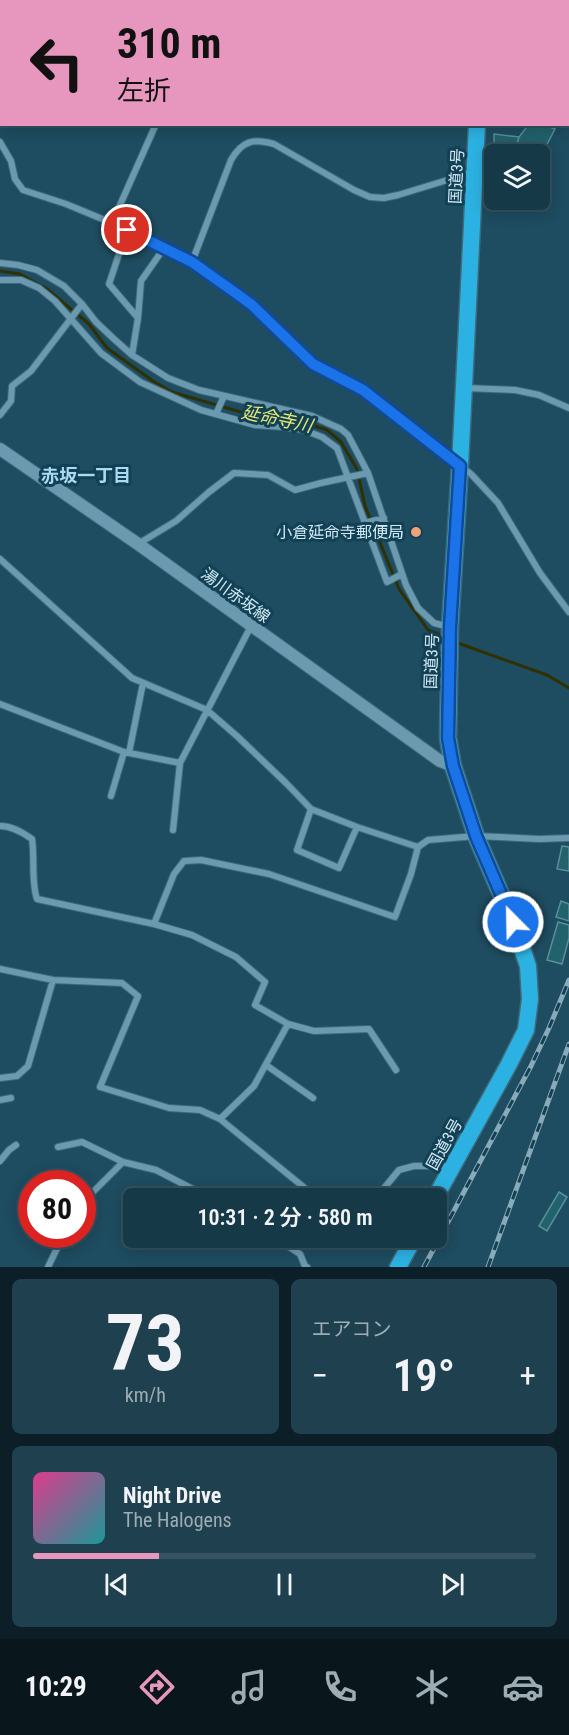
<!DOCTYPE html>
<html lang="ja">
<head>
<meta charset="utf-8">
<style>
  :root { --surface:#163948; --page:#1f404f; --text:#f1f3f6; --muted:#9eacb4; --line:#355360; --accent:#e797bd }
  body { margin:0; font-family:"Roboto Condensed","Noto Sans JP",sans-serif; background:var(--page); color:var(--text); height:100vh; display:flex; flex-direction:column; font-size:22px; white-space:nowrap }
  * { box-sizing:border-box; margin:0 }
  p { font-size:20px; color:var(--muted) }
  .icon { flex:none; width:33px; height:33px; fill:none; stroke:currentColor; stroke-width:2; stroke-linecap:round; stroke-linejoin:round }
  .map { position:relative; height:1267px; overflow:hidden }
  .details { display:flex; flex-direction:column; gap:12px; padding:12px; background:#0c1f28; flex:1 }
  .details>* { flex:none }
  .top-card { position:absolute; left:0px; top:0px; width:570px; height:126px; box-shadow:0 3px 15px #0003,0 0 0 2px var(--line); background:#e797bd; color:#111; overflow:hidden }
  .fabs { position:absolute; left:484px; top:144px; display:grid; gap:12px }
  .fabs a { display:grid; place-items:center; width:66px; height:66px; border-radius:9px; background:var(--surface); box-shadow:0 3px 15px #0003,0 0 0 2px var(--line); font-size:30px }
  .speed { position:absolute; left:18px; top:1170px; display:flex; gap:12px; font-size:30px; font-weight:700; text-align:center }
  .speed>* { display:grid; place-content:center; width:78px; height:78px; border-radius:50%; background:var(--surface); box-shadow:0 3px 15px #0003,0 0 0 2px var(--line); line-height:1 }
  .speed .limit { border:9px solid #d22; background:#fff; color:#111 }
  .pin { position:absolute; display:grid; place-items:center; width:51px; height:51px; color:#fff; margin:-26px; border:3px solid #fff; border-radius:50%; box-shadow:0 2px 6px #0007 }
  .me { position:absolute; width:66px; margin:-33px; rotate:337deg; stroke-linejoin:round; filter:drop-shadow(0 0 4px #0008) }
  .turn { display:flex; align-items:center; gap:21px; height:126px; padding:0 18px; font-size:27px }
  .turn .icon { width:78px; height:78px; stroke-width:2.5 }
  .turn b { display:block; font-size:42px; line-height:51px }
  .big { font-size:45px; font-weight:600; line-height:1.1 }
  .details .widget { flex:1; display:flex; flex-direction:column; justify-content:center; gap:9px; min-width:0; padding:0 21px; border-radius:9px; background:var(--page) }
  .details .dial { align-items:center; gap:0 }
  .dial b { font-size:78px; line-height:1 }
  .song { display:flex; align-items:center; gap:18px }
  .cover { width:72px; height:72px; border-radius:9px; background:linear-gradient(135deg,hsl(330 70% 55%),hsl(180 70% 35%)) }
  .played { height:6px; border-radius:3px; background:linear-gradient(90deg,var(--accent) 25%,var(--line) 25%) }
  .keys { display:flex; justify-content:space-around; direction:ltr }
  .heat { display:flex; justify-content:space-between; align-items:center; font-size:33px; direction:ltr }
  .details .tiles { flex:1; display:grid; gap:12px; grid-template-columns:1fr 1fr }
  .widget:last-child { grid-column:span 2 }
  .trip { position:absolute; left:123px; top:1188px; width:324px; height:60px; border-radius:9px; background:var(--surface); box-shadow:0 3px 15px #0003,0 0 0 2px var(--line); font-weight:600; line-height:60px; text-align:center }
  .menu { display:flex; height:96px; justify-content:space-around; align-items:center; background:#09171d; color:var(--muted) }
  .menu .icon { width:42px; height:42px }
  .menu .active { color:var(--accent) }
  .menu b { font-size:27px; color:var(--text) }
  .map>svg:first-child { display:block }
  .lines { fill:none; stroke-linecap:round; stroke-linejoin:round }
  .stream { stroke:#303000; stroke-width:3 }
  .building { fill:#22626c; stroke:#588f98; stroke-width:1.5 }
  .minor-casing { stroke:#3f6979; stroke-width:8 }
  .secondary-casing { stroke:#3f6979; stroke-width:14 }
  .trunk-casing { stroke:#3f6979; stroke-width:19 }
  .minor { stroke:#6b99af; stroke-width:6 }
  .secondary { stroke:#6b99af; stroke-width:12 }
  .trunk { stroke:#2cb2e2; stroke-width:16 }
  .rail-casing { stroke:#89aab9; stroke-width:5 }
  .rail { stroke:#124155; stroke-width:3; stroke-dasharray:9; stroke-linecap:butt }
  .route-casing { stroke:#114b97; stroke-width:15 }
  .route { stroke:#1a73e8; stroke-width:10 }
  .poi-dot { fill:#f0a278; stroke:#124155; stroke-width:2 }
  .labels { text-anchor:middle; stroke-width:6; stroke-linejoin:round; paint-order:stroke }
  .street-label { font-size:16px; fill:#d2eaf6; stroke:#124155 }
  .poi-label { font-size:16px; fill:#d2eaf6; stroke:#124155; text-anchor:end }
  .water-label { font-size:18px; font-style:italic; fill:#e9ea76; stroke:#124155 }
  .neighbourhood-label { font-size:18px; font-weight:bold; fill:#aadaf2; stroke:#124155 }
</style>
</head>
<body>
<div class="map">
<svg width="569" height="1267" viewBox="0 0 569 1267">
  <rect width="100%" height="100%" fill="#1e4c60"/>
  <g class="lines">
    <!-- stream -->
    <path class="stream" d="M0,271l20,3 27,15 42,35 18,24 46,33 19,11 96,28h28l31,10 14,12 16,27 8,37 34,83 29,41 15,6
      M455,642l92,33 22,13"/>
  </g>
  <!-- building -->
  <path class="building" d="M529,124h13l13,5 -15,29v-4h-27l6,-17z
    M494,134l25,3 -4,17h-20l-1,6z
    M475,162h20v33l-10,1 -12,-3z
    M562,846l7,1v24l-12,-2z
    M561,901l8,3v17l-13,-4z
    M558,922l11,3v13l-7,26 -15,-4z
    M559,1192l8,5 -20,34 -8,-5z"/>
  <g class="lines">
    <defs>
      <path id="minor" d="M106,2l1,-2
        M0,70l2,1
        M0,142l11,19 4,18 8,11 43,14 46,19 80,39 61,43 60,59 50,26 108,84 27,29 42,70 29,39
        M112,223l44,-99
        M127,230l-18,54 29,34 -6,37
        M192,262l39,-102c11,-19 22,-22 43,-16l80,46 16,7 14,1 14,-3 76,-23
        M0,263l18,2 19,5 27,16 18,18 14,18 18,17 18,16 36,23 31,12 113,26 29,13 7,6 20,38 38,112 12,23 16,15 15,4
        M0,280h21l18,8 16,13 46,52 39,29 61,28 54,15 28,2 21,3 18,7 15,11 50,134 15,-8
        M138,318l3,-37 23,-33
        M465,388l50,2 24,5 30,13
        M216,414l8,-18
        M0,415l11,-14 1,-15 19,-15 51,-67
        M365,523l19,-5
        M138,544l38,-23 33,-29 25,-19 34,2 27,15 26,-7 47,-10
        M0,559l132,119 75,32 31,27 48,46 25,26 46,18 61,20
        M0,704l124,48 56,11
        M129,753l14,-70
        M111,796l13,-44
        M311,809l-14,41 42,18 18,-41
        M0,826c12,0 22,6 32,13 3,19 -1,43 5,60l117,25 38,11 44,22 29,25 -10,23 33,19 -34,62 -34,33
        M173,830l7,-67 71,-137
        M154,924l20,-50 10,-13 17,-1 68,14 126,43 16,-43 7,-27 10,-7 48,-4 63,3 30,-1
        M0,969l53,11 69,3 16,13 -38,91 69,21 31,2 20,9 97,79
        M288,1024l26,7 55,-2 27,41
        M266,1065l47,33
        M0,1078l17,-2 11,-10 25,-86
        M0,1100l11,-2
        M58,1147l24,-5 41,20 33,8 54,28
        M0,1161l9,-11 7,-5
        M376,1198l23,-28 15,-4h37
        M82,1206l9,-12 32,-32
        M275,1238l25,16 5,12 2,1
        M48,1267l16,-33"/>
      <path id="secondary" d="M0,449l138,95 302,217 13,5"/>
      <path id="trunk" d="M483,2v-2
        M435,1198l74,-134 17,-34 4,-31 -2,-33 -15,-44 -37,-86 -23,-70 -5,-28 2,-111 10,-161 17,-342
        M398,1267l16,-29"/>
    </defs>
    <!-- minor casing -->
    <use href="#minor" class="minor-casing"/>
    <!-- secondary casing -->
    <use href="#secondary" class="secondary-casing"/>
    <!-- trunk casing -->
    <use href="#trunk" class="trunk-casing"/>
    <!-- minor -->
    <use href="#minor" class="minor"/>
    <!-- secondary -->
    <use href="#secondary" class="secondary"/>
    <!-- trunk -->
    <use href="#trunk" class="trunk"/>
    <defs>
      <path id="rail" d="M568,3l1,2
        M568,25l1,1
        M424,1267l107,-201 18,-38 20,-48
        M488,1267l81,-223"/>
    </defs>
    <!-- rail casing -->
    <use href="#rail" class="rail-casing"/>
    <!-- rail -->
    <use href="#rail" class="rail"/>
  </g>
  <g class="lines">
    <defs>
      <path id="route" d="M127,230l65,32 45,32 15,11 61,59 50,26 97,76 -10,161 -2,111 5,28 23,70 37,86"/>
    </defs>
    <!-- route casing -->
    <use href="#route" class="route-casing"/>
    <!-- route -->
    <use href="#route" class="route"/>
  </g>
  <!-- markers -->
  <circle class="poi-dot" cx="416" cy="532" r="6"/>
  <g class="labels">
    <!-- street labels -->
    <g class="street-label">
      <text transform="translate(456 176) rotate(-87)" y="6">国道3号</text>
      <text transform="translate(236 595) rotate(36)" y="6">湯川赤坂線</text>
      <text transform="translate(431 661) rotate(-88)" y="6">国道3号</text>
      <text transform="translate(444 1144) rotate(-61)" y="6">国道3号</text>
    </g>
    <!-- poi labels -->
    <g class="poi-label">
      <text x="404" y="538">小倉延命寺郵便局</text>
    </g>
    <!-- water labels -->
    <g class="water-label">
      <text transform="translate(277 419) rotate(12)" y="6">延命寺川</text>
    </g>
    <!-- neighbourhood labels -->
    <g class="neighbourhood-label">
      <text x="86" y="482">赤坂一丁目</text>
    </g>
  </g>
</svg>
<div class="fabs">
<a><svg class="icon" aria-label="layers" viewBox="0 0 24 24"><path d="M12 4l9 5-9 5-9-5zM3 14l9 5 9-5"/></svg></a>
</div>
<div class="speed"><div class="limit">80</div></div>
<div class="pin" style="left:127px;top:230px;background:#d93025"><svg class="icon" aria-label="arrive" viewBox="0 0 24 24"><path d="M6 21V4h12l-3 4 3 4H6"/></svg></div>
<svg class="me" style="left:513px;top:922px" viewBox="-20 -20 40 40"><circle r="17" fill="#1a73e8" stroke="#fff" stroke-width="3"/><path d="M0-11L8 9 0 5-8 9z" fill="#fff"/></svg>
<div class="trip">10:31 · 2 分 · 580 m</div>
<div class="top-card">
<div class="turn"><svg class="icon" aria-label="left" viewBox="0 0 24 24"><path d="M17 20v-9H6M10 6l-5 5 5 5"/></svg><div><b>310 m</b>左折</div></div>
</div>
</div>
<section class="details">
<div class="tiles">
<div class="widget dial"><b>73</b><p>km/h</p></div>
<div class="widget"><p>エアコン</p>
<div class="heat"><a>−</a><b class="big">19°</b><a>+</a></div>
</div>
<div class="widget">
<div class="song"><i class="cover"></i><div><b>Night Drive</b><p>The Halogens</p></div></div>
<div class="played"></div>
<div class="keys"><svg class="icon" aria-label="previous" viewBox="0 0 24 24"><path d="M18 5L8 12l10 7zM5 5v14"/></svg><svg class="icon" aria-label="pause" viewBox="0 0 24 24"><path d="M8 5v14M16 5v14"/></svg><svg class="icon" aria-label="next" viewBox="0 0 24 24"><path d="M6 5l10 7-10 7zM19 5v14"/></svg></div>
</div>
</div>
</section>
<nav class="menu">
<b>10:29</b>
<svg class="icon active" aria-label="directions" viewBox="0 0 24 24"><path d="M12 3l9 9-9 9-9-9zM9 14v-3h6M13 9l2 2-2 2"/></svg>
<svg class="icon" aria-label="music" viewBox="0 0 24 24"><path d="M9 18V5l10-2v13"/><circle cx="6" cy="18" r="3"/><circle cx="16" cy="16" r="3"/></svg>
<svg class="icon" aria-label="phone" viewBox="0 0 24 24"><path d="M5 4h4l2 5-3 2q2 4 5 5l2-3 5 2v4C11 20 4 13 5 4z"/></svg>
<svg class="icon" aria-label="climate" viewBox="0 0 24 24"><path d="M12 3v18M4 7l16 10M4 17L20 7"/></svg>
<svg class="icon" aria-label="car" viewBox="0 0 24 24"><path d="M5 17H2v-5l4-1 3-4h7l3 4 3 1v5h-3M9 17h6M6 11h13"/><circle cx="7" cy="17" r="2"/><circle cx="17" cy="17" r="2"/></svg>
</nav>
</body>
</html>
